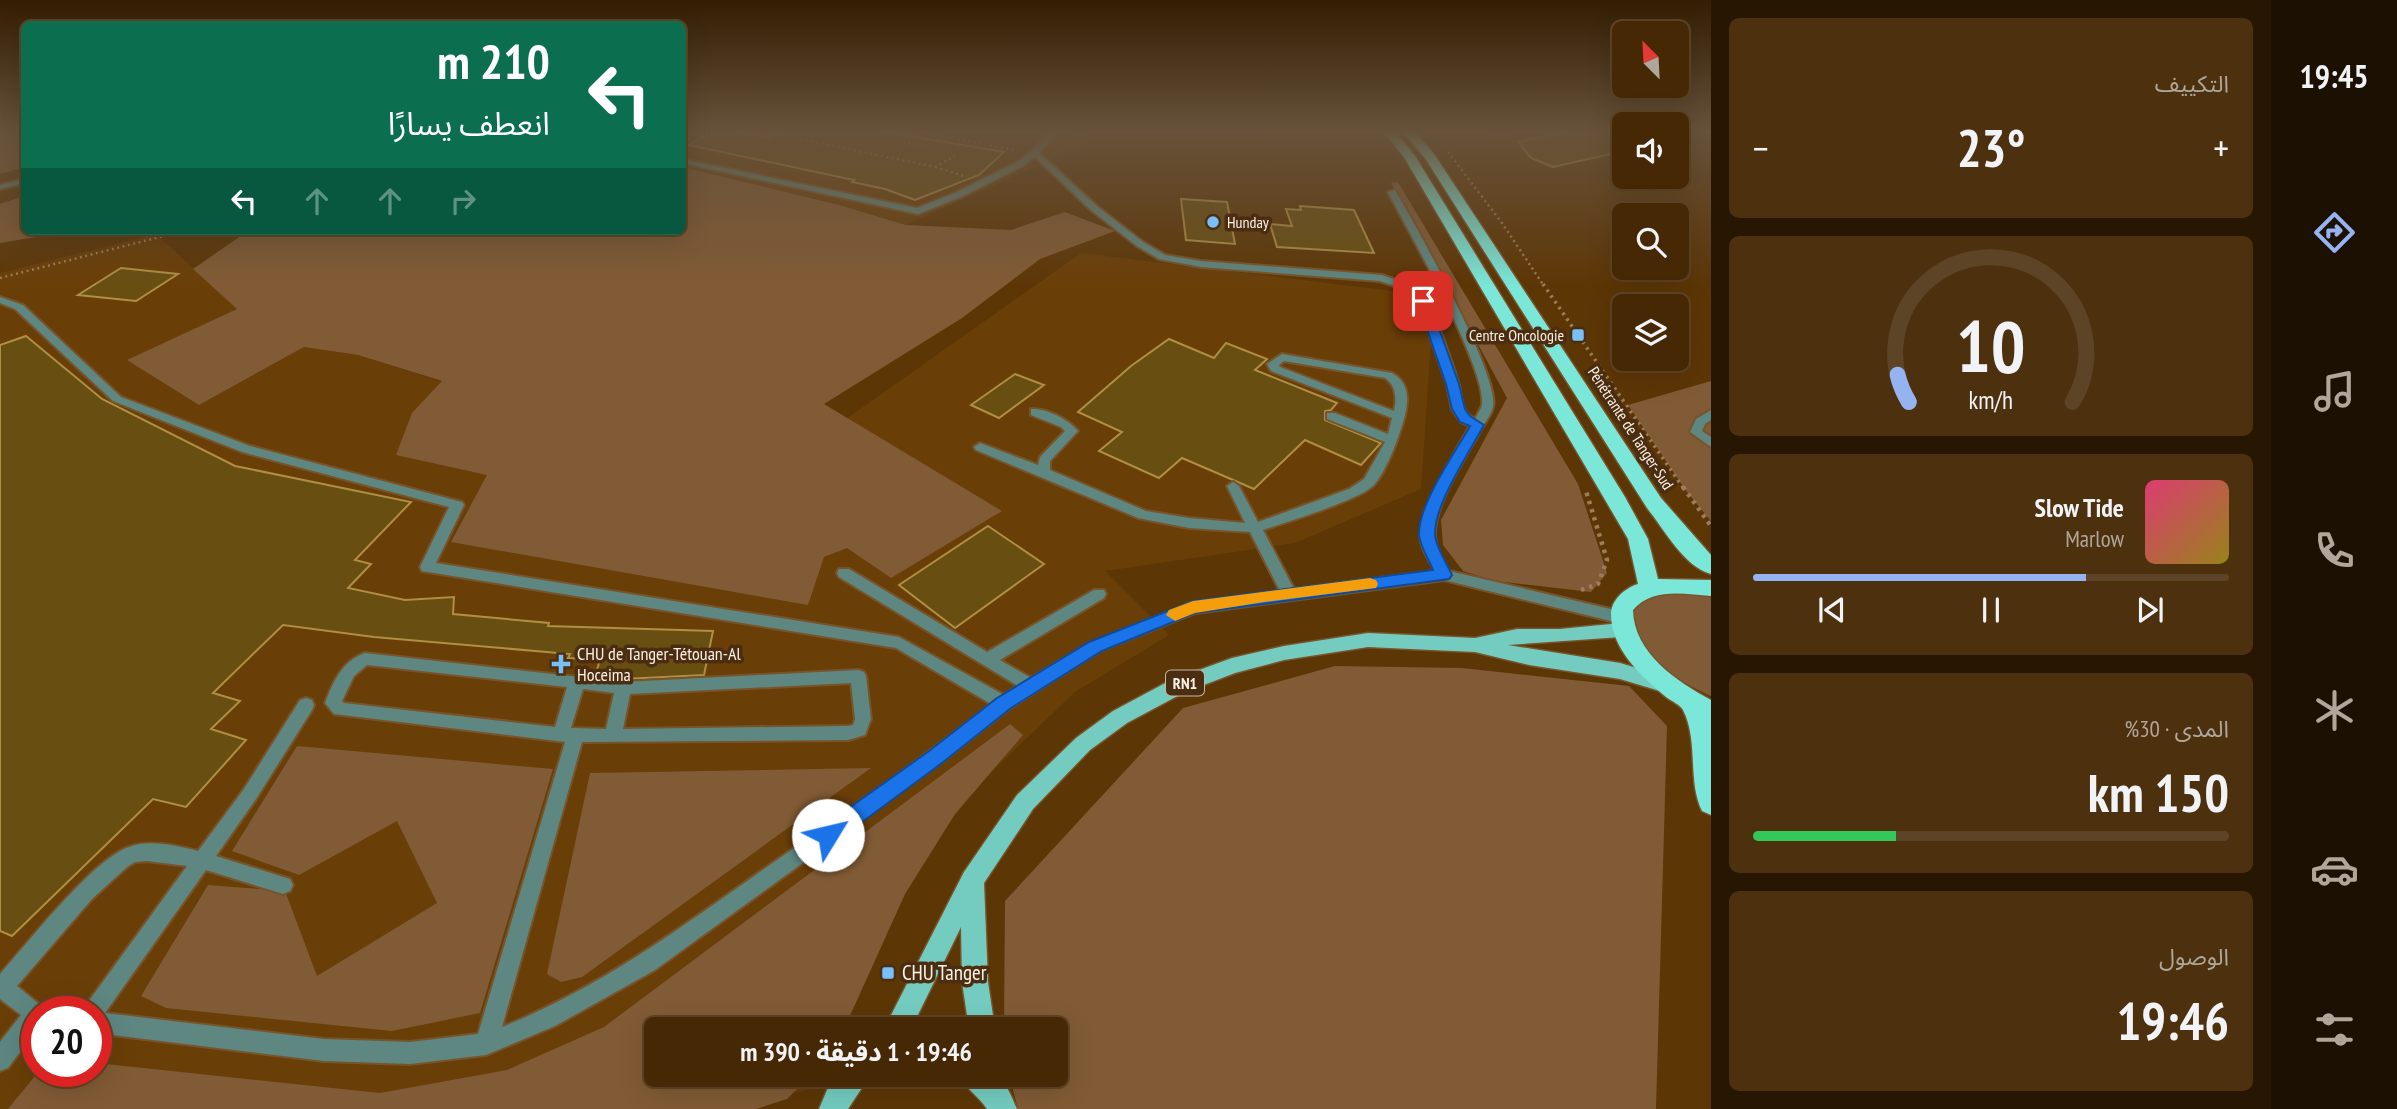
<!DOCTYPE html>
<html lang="ar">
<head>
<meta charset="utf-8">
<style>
  :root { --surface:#462804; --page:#4d300e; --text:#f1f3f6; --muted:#b0a69a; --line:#5e4426; --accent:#95b2f1 }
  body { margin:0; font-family:"PT Sans Narrow","Noto Sans Arabic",sans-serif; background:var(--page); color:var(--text); direction:rtl; height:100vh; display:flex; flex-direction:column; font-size:26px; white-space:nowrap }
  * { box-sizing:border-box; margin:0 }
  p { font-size:23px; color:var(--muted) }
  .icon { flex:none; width:38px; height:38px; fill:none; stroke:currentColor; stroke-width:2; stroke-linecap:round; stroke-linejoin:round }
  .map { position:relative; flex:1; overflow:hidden; direction:ltr }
  .drawer { display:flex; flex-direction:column; gap:18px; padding:18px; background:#261602; width:560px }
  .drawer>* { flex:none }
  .banner { position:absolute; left:21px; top:21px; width:665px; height:214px; border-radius:10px; box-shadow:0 7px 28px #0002,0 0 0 2px var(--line); direction:rtl; background:#0b6e4f; color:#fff; overflow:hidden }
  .needle { width:46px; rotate:336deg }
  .tools { position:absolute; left:1612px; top:21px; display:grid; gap:14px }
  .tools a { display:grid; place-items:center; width:77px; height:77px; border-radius:10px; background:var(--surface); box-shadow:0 7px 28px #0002,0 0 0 2px var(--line); font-size:35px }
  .speed { position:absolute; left:21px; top:996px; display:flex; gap:14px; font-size:35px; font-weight:700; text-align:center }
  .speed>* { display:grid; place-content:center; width:91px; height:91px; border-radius:50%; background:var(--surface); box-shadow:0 7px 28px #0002,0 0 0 2px var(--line); line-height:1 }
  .speed .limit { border:10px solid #d22; background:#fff; color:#111 }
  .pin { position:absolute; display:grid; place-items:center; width:60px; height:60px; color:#fff; margin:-30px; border-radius:14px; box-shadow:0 4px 10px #0006 }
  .me { position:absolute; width:77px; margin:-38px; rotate:54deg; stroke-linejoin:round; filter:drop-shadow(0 0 5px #0008) }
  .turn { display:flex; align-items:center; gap:24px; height:147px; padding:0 21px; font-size:32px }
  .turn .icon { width:91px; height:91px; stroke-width:2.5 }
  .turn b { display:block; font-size:49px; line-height:60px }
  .lanes { display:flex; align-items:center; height:66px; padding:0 21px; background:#0003; justify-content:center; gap:35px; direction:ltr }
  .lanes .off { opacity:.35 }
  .big { font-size:52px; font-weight:700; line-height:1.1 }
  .drawer .widget { flex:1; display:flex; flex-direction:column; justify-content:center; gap:10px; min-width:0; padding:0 24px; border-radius:10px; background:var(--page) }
  .drawer .dial { align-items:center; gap:0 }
  .dial svg { height:182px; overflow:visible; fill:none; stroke:var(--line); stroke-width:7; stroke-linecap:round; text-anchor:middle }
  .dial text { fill:var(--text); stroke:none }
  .song { display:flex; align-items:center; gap:21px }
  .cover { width:84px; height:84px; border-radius:10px; background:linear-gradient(135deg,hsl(340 70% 55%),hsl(50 70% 35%)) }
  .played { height:7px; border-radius:4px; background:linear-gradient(90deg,var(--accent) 70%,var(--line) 70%) }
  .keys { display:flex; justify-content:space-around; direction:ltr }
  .heat { display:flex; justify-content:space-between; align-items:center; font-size:38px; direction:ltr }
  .charge { height:10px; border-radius:5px; background:linear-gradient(90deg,#34c759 30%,var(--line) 0) }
  .trip { position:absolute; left:644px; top:1017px; width:424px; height:70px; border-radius:10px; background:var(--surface); box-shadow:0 7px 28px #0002,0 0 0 2px var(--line); font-weight:700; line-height:70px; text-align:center; direction:rtl }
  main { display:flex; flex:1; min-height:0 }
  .tabs { display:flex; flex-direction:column; width:126px; justify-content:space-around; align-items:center; background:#1c1002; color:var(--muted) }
  .tabs .icon { width:49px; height:49px }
  .tabs .on { color:var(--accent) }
  .tabs b { font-size:32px; color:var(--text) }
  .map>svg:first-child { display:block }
  .built { fill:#6a3e07; fill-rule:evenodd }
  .green { fill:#815b35 }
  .building { fill:#684e11; stroke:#af8e45; stroke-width:2 }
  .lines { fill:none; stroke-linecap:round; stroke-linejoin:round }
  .lane-casing { stroke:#77542a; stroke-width:4 }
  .street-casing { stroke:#77542a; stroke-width:4 }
  .primary-casing { stroke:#77542a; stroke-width:3 }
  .highway-casing { stroke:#77542a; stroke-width:3 }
  .path-far2 { stroke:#9a7d5a; stroke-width:2.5; stroke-dasharray:2 3.5; stroke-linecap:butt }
  .path-far1 { stroke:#9a7d5a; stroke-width:3.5; stroke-dasharray:2.5 4.5; stroke-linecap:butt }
  .path { stroke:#9a7d5a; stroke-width:4.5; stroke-dasharray:3.5 5; stroke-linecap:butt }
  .lane { fill:#5e8781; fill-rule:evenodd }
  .street { fill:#5e8781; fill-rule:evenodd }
  .primary { fill:#74ccc0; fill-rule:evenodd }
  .highway { fill:#7ae7d9; fill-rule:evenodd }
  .route { fill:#1a73e8; stroke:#114b97; stroke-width:2 }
  .slow { fill:#f59e0b }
  .poi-dot { fill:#79bff8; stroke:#4b2e11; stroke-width:2.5 }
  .labels { text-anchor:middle; stroke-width:7; stroke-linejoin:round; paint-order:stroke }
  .far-poi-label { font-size:16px; fill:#fdf1e5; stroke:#4b2e11; text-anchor:start }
  .far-street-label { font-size:16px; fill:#fdf1e5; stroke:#4b2e11 }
  .shield { fill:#4b2e11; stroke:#c8b6a5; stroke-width:2 }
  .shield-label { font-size:16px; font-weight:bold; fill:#fdf1e5 }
  .poi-label { font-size:18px; fill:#fdf1e5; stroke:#4b2e11; text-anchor:start }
  .near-poi-label { font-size:21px; fill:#fdf1e5; stroke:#4b2e11; text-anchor:start }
</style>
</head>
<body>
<main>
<nav class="tabs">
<b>19:45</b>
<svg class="icon on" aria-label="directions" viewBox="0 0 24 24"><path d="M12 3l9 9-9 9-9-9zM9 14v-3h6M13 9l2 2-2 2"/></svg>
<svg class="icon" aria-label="music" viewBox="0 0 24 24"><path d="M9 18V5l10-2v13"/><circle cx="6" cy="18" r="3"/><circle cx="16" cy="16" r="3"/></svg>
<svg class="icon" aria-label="phone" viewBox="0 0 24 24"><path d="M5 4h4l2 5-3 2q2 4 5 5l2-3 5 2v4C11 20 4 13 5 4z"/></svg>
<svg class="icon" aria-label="climate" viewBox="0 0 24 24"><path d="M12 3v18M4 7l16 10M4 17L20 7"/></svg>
<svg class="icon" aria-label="car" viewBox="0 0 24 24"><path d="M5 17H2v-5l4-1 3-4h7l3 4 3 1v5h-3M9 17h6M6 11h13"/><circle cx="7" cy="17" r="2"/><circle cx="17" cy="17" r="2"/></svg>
<svg class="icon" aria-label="filters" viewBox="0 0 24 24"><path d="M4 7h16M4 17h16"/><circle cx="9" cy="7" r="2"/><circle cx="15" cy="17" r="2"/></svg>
</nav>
<section class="drawer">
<div class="widget"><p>التكييف</p>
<div class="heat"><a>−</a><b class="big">23°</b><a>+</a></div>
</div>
<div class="widget dial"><svg viewBox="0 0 100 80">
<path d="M14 69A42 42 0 1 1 86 69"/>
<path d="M14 69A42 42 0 0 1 9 57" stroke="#95b2f1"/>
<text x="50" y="56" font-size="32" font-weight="700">10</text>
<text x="50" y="72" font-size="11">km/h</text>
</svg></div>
<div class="widget">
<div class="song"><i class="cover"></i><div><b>Slow Tide</b><p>Marlow</p></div></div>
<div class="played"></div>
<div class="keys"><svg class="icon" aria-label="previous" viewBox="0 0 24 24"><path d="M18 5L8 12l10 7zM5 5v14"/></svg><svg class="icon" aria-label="pause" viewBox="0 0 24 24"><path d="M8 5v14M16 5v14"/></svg><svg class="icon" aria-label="next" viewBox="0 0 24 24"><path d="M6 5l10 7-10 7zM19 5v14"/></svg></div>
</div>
<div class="widget"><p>المدى · 30%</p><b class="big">150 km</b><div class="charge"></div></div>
<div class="widget"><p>الوصول</p><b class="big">19:46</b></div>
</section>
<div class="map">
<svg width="1711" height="1109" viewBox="0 0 1711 1109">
  <rect width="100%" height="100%" fill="#5d3606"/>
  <!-- built -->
  <path class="built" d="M682,131h356l55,10 -187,84 -67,-20 -156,-38z
    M156,234l82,75 -39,96 105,-58 54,8 125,40 363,24 235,-166 353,43 -13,193 -126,54 -190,28 64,64 -94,57 -93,89 -88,112 -238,136v45l162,1 -6,14 -94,20h-718v-836zM37,1012h59v59h-59z"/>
  <!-- green -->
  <path class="green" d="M0,131h24v36l-24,7z
    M683,167l156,38 67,20 105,5 54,-18 50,19 -75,28 -78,59 -138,86 178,107 -111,67 -44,-30 -23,9 -16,48 -357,-63 36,-67 -91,-20 16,-42 30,-32 -84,-26 -54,-8 -105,58 -72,-45 110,-51 -44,-40 55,-38h434z
    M1398,182l180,302 29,89 -16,19 -96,-11 -32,-10 -20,-26 -2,-25 66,-122 -116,-215z
    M24,196v35h48l-72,12v-39z
    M1711,381v140l-24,-29 -59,-87z
    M1645,590l66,3v103c-23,-10 -71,-36 -79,-61 -3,-10 -1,-24 -2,-35z
    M1335,666l127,2 167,18 38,40 -11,383h-638l-9,-34 46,-1v-45h-51l1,-128 178,-193z
    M1010,724l13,11 -68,79 -50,80 -61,135h-188v45l155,1 -24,24 -31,10h-748l31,-38h57v-8l284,30 127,-23 97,-43z
    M297,746l256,23 -73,244 -88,18 -226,-23 -25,-12 67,-111 77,6 32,85 120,-73 -40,-82 -98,54 -67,-24z
    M871,768l-289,209 -21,5 -14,-8 43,-201z"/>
  <!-- building -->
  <path class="building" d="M712,131h22l36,7 11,-7h99l124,21 -25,23 -64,25 -30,-11 -33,-7 2,-2 -165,-35z
    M1571,131h53v20l-71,16 -22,-9 -13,-16z
    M1181,199l46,3 8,42 -49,-4z
    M1300,206l54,4 20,43 -97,-6 -7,-23 22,2 -6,-17 15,1z
    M121,268l57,6 -42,27 -58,-6z
    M26,336l76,63 133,67 176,36 -56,58 16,4 -23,24 57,12 49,-3 -1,17 96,9 -1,3 165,5 -9,44 -81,4 -28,-3 5,-16 -32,-2 2,-4 -196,-17 -91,-12 -70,68 27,8 -29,28 35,11 -60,67 -33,-8 -141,137 -12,-5v-586z
    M1169,339l45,19 12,-15 41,16 -12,11 82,33 -6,7 -6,1v9l56,23 -20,22 -56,-25 -51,49 -72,-31 -23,20 -60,-27 23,-19 -44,-20 53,-46z
    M1015,374l29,11 -45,33 -28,-13z
    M988,526l56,38 -89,64 -56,-43z"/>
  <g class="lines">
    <defs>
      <path id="lane" d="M1051,131h8l-20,22 59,54 45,35 22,13 36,6 181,14c15,5 32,11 44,23 6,7 30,76 33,88 3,13 2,27 16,33 2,-4 6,-10 7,-14 5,-36 -74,-175 -94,-213l7,-2c19,32 106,188 98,217 -2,9 -11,19 -15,28 -15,26 -45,72 -43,102 1,12 8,24 14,34l170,40 5,2 2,4 -2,4 -5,2 -175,-43 -249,33 -95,38 -90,57 -68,54 -287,208 -100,56 -69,29 -76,9 -86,-3 -228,-28v-21h-13l3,-7 101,-139 -40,-5 -12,1 -8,5 -35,32 -75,87 27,22 2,4h-9v17l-29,39 -8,3v-29l21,-27 -21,-16v-25c28,-31 93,-115 129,-127 21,-8 48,-1 69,4l46,-62 56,-89 6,-2 6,2 2,5 -2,5 -56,89 -40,57 74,23 3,6 -3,6 -7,3 -77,-24 -101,143 219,26 86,3 68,-8 87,-292 -231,-28 -9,-11c8,-21 17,-42 40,-50l258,29 235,-12 6,2 2,4 5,43 -6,16 -17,5 -266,2 -80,285c97,-39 177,-98 262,-158 77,-54 154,-107 227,-165l-95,-56 -474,-77 -2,-4 29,-60 -207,-55 -129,-51 -98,-92 -15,-6v-6l23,8 98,92 129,49 212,56 2,3 -28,58 463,74 105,58 14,-9 -179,-109 -2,-4 2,-4h10l138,83 107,-62h10l2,4 -2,4 -104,62 31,18 59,-35 98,-39 92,-13 -30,-59 -61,-4 -51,-10 -162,-68 -2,-3 6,-4 58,22 2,-8 25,-26 -4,-4 -30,-12v-6c15,-1 37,10 47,22l-28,30v9l96,41 43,7 56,5 -18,-37 6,-4 6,4 19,36 91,-33 15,-10 21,-37 -58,-23v-6h8l53,21 4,-16 -121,-47 -4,-7 15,-10 110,19c17,9 17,26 13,42 -5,20 -18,55 -31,70 -14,15 -88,37 -111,45l31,59 141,-18c-5,-9 -12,-20 -14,-30 -4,-27 35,-90 49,-115l-9,-4 -9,-13 -5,-25 -29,-82 -18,-14 -20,-7 -179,-14 -42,-8 -22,-13 -45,-35 -57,-54 -12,9 -62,31 -43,17 -236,-51v-4l235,49 38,-15 62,-31 15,-11zM1284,361l101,17c11,7 12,21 9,33l-114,-44 -1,-2zM367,665l200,22 -12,40 -211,-24 -2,-2 12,-25zM851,683l4,36 -2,6 -5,1 -225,3 7,-35zM583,689l31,4 -8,36 -35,-1z
        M1480,131h44l-25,6z
        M1711,410v10l-6,4 -3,7 9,6v10l-21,-15 6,-13z"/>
      <path id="street" d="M1065,131h17l4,2 -4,2z
        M24,179v4l-24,6v-4z"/>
      <path id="primary" d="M1621,623l7,2 2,5 -2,5 -7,2 -113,8 112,18 50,15 3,6 -3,6 -7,2 -43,-13 -91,-14 -54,-13 -107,-5 -84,13 -49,13 -52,20 -56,30 -37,27 -57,59 -49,74 4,99 7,47h-26l-7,-47 -1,-55 -50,102h-27l80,-157 53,-77 59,-57 37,-27 56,-30 63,-23 52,-12 84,-13 107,5 42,-9h43z
        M839,1074h32l-23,35h-29l8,-19z
        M959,1074c39,0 42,-4 58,35h-30c-8,-13 -22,-20 -28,-35z"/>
      <path id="highway" d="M1383,131h12l20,25 210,341 23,42 10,40 53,1v16c-27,-2 -58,-9 -78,14 1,43 43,71 78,90v115l-9,-4c-15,-30 -3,-70 -19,-101 -2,-5 -12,-9 -17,-13 -25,-21 -55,-48 -55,-83 0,-14 14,-26 27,-30l-10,-45 -224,-382z
        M1402,131h12l20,23 227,344 50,57v19c-27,-7 -47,-45 -64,-66l-222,-350z"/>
    </defs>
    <!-- lane casing -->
    <use href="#lane" class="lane-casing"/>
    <!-- street casing -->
    <use href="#street" class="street-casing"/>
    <!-- primary casing -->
    <use href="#primary" class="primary-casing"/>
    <!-- highway casing -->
    <use href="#highway" class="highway-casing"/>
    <!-- path-far2 -->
    <path class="path-far2" d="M758,131l18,3
      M682,132l9,2
      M936,135l78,15
      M800,139l135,28 20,-11
      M903,143l18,1 15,-9 -23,-4
      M1448,152l54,71 42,63
      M935,167l32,10
      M0,278l183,-47"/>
    <!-- path-far1 -->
    <path class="path-far1" d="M1543,284l141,205"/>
    <!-- path -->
    <path class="path" d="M1683,487l28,39
      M1581,590l17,-6 9,-24 -21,-69"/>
    <!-- lane -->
    <use href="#lane" class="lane"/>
    <!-- street -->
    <use href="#street" class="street"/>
    <!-- primary -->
    <use href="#primary" class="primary"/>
    <!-- highway -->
    <use href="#highway" class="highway"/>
  </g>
  <!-- sky -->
  <linearGradient id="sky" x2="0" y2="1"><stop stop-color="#331e03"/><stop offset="0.46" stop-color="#67523b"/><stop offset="1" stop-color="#67523b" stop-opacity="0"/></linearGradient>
  <rect width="1711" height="286" fill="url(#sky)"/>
  <!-- route -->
  <path class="route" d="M1423,298l6,3 30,83 6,25 5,7 14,9c-13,25 -56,88 -48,115 3,12 11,24 16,35l-3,4 -254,34 -93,38 -91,57 -69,55 -107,79 -7,3 -7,-3 -3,-7 3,-7 108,-77 68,-53 92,-56 104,-41 240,-31c-4,-10 -13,-24 -14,-35 -1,-31 36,-82 51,-109l-10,-4 -8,-13 -6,-25 -29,-83z"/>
  <!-- slow -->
  <path class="slow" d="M1370,578l6,2 2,4 -2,4 -112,14 -69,11 -20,8 -9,-6 3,-5 24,-9z"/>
  <!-- markers -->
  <g class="poi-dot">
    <circle cx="1213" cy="222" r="7"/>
    <rect x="1571" y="328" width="14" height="14" rx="3.5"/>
    <path d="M557.5 653.5h7v7h7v7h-7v7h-7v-7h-7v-7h7z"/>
    <rect x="881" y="966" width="14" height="14" rx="3.5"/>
  </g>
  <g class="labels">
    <!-- far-poi labels -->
    <g class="far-poi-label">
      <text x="1227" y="228">Hunday</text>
      <text x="1564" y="341" text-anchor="end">Centre Oncologie</text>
    </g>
    <!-- far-street labels -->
    <g class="far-street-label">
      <text transform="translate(1631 428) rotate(57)" y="6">Pénétrante de Tanger-Sud</text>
    </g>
    <!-- shield labels -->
    <rect class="shield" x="1166" y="670.5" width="38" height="25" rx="5"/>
    <g class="shield-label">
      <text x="1185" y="689">RN1</text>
    </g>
    <!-- poi labels -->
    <g class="poi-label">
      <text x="577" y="660">CHU de Tanger-Tétouan-Al<tspan x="577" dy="21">Hoceima</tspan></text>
    </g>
    <!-- near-poi labels -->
    <g class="near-poi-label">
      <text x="902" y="980">CHU Tanger</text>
    </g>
  </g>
</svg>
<div class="tools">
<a><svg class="needle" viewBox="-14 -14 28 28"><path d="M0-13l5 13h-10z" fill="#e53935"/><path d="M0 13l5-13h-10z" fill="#b0a69a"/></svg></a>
<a><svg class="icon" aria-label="sound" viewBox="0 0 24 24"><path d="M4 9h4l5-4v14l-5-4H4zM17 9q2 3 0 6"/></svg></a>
<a><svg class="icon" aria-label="search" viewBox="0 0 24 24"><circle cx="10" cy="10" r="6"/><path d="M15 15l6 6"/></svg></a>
<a><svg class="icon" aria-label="layers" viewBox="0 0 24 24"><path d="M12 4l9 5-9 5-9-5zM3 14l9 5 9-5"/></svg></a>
</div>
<div class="speed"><div class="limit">20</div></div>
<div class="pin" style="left:1423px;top:301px;background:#d93025"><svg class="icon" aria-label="arrive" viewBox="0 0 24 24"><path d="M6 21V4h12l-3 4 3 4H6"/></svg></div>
<svg class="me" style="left:828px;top:835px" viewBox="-20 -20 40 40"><circle r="19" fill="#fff"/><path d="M0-13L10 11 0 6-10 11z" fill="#1a73e8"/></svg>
<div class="trip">19:46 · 1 دقيقة · 390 m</div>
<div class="banner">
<div class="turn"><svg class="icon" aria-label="left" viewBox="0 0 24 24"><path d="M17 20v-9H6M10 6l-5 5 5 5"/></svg><div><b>210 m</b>انعطف يسارًا</div></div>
<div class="lanes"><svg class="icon" aria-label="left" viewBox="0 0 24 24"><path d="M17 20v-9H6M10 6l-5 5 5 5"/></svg><svg class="icon off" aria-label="ahead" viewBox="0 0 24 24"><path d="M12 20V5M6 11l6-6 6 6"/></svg><svg class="icon off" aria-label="ahead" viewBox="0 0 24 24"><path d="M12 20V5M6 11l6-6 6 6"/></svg><svg class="icon off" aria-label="right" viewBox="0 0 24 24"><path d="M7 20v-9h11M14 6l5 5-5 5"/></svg></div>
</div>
</div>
</main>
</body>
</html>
